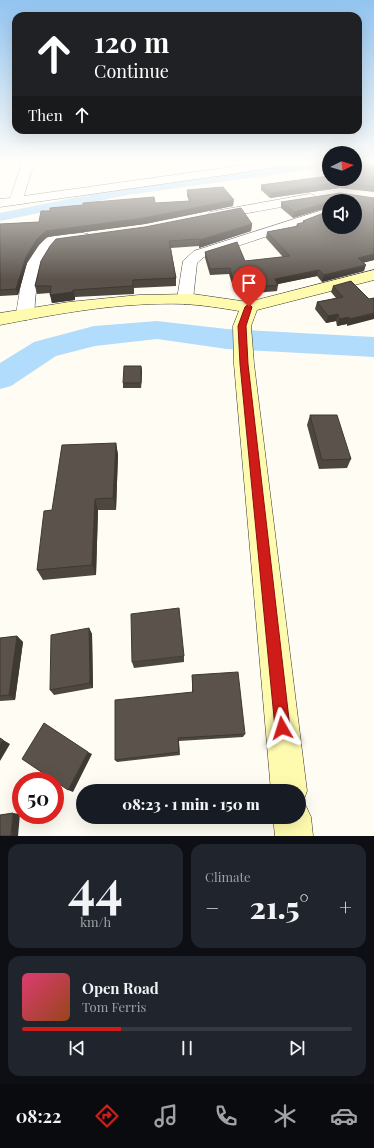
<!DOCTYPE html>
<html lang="en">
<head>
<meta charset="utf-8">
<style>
  :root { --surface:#171b24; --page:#20242c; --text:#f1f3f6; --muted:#9ea1a6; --line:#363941; --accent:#cf1c19 }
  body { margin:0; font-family:"Playfair Display",serif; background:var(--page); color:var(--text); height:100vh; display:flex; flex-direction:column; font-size:15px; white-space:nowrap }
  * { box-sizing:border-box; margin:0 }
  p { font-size:13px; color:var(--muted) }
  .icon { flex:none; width:22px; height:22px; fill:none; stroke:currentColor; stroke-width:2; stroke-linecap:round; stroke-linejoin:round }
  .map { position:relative; height:836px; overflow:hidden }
  .sheet { display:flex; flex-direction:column; gap:8px; padding:8px; background:#0d0f14; flex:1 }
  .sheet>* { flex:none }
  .guide { position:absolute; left:12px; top:12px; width:350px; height:122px; border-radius:12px; box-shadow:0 4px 16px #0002; background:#202124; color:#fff; overflow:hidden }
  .needle { width:26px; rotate:85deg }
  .controls { position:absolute; left:322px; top:146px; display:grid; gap:8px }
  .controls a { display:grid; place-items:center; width:40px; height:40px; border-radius:50%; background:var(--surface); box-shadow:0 4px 16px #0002; font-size:20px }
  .speed { position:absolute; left:12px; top:772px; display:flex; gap:8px; font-size:20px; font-weight:700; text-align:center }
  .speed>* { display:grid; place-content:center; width:52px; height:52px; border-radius:50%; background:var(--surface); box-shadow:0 4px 16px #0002; line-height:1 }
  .speed .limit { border:6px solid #d22; background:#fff; color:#111 }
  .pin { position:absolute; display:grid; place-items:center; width:34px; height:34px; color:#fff; margin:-41px -17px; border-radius:50% 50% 50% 0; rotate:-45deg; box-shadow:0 0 4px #0007 }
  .pin .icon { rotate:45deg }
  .me { position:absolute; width:44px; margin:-22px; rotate:354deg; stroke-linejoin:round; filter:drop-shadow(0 0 3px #0008) }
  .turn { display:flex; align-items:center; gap:14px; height:84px; padding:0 16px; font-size:18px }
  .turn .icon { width:52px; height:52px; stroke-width:2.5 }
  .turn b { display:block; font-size:28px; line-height:34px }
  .then { display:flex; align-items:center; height:38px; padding:0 16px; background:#0003; gap:8px; font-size:15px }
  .big { font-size:30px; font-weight:800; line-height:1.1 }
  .sheet .widget { flex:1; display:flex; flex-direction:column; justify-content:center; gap:6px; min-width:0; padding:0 14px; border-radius:12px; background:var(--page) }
  .sheet .dial { align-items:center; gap:0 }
  .dial b { font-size:52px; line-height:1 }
  .song { display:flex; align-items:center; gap:12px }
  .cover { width:48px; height:48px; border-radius:6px; background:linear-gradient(135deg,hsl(340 70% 55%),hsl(20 70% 35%)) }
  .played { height:4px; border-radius:2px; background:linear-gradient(90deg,var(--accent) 30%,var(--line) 30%) }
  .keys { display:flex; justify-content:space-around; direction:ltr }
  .heat { display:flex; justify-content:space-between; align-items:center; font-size:22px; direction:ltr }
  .sheet .tiles { flex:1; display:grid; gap:8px; grid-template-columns:1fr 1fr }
  .widget:last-child { grid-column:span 2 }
  .trip { position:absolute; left:76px; top:784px; width:230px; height:40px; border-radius:20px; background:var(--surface); box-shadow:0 4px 16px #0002; font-weight:800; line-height:40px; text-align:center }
  .tabs { display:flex; height:64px; justify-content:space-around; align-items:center; background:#090b0e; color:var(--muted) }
  .tabs .icon { width:28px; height:28px }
  .tabs .selected { color:var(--accent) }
  .tabs b { font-size:18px; color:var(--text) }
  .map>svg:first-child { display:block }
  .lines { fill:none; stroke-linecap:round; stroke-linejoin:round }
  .canal { fill:#b2dcfc; fill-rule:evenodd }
  .river { fill:#b2dcfc; fill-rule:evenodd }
  .street-casing { stroke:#434343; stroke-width:1 }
  .secondary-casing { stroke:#323232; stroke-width:1 }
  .street { fill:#fff; fill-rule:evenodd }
  .secondary { fill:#fffbae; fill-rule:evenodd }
  .wall { fill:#4d4740 }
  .shaded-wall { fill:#3f3934 }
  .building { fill:#5a524b; stroke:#3f3934 }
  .route { fill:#cf1c19; stroke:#871210 }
</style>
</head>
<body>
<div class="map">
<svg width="374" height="836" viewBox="0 0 374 836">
  <rect width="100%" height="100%" fill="#fffdf3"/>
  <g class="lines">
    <!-- canal -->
    <path class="canal" d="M310,163l19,1 -1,1 -21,5 -180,25 -127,26v-8l127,-26z"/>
    <!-- river -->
    <path class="river" d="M157,321l70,8 147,8v20l-147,-8 -70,-10 -62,7 -39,10 -45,30 -11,3v-26l34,-21 11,-3 49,-13z"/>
    <defs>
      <path id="street" d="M22,163h12l-10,33 235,-33h26l-6,3 -40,7 -239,34v-8l10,-1z
        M310,194l4,1 2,3 -2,3 -99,18 -5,-1 -2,-3 2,-3 5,-1z
        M329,208v8l-125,41 -7,6 -4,36 -2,3 -6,2 -6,-2 -2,-3 6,-38 11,-10z
        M83,233l5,1 2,3 -2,3c-10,2 -22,0 -31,4 -21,10 -21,51 -23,71l-3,4 -6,1 -6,-1 -3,-4c4,-23 7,-68 33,-78 11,-4 23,-3 34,-4z"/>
      <path id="secondary" d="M374,270v10l-117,30 -6,16 3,38 53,427 -4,11 2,2 6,13 2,19h-38l-2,-19h26v-26h-28l-37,-427 -1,-38 6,-15c-18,-3 -36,-6 -55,-7 -62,-2 -123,9 -184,21v-12l69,-11 70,-7 54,-1 55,8z"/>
    </defs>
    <!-- street casing -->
    <use href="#street" class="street-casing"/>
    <!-- secondary casing -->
    <use href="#secondary" class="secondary-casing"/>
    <!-- street -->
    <use href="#street" class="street"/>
    <!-- secondary -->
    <use href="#secondary" class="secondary"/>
  </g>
  <!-- wall -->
  <path class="wall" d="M374,163v29l-35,-4 -69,10 -9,-8v-5l66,-8 1,-5h1v7z
    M187,190l46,16 -88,18 -98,13 -8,8 -12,18 -9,32 -18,1v-72l39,-2 116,-19 34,-2 -2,-5z
    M374,198v62l-11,3 1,8 -42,11 -5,-6 -40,8 1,1 -1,6 -21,2 -3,-7 -20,1 -4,-13 -19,1 -5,-17v-6l40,9 38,-4 -17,-19 1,-6 29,-6 1,-2 6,-1v-2l52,-20h-26v6l-36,11 -12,-10v-6z
    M252,224l-1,7 -52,17v-2l-28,2 5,30v8l-42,2v6l-59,3v3l-23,3 -2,-10 -13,1 -2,-8 6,-25z
    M333,286l36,13 -22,27v-2l-10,2 -1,-5 -10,2 -11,-14 2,-7 19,-4 -5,-6z
    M141,366l1,5 -1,17h-18v-5z
    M310,415l41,44 -4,9 -28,1 -12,-44z
    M116,443l2,12 -2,55h-18l-2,65 -53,5 -6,-10 15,-60z
    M89,628l3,6 1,54 -39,7 -4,-5z
    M17,636l6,6 -8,58 -15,1v-63z
    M184,656v6l-50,6 -2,-6z
    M192,675l53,59 -2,3 -64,4 1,14 -63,7 -2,-2 77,-68z"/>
  <!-- shaded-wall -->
  <path class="shaded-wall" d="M341,182l-2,6 -69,10 1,-5z
    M234,200l-1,6 -88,18 -98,13 -8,8 -12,18 -9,32 -2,-6 10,-32 11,-18 9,-8z
    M329,202v5l-36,11 1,-6z
    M252,224l-1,7 -52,17 1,-8z
    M374,254v6l-18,4 2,-6z
    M366,265l-2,6 -42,11 2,-7z
    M319,270l-2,6 -43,9 1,-6z
    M73,290l2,7v3l-23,3 -2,-8z
    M374,313v6l-27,7 2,-7z
    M338,314l-2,7 -10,2 2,-7z
    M349,317l-2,7 -10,2 2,-7z
    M141,366l1,5 -1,17z
    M116,443l2,12 -2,55 -3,-12z
    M95,499l3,11 -2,65 -4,-10z
    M89,628l3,6 1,54 -3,-5z
    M17,636l6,6 -8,58 -6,-5z
    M0,738l10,6 -10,17z
    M88,752l4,2 -19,38 -5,-2z
    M13,813l7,1 -2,22h-7z"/>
  <!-- building -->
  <path class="building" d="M366,163h8v24l-33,-5 -70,11 -10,-8 68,-9v3h26v-15z
    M223,187l11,13 -90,18 -98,13 -9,8 -11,18 -10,32 -16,1v-66l39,-2 2,-11h9v-3l33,-3v-2l71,-6 1,6 36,-2 -4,-11z
    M340,193l34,5v56l-16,4 8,7 -42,10 -5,-5 -44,9 3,6 -21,2 -3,-7 -21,1 -3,-13 -20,1 -5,-17 32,-10 8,19 45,-5 -23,-24 32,-6 -2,-2 8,-2 -2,-1 26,-10v16h26v-26h-26v1l-35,10 -13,-10z
    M241,208l11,16 -52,16 -1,-1 -30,2 7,37 -43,2v6l-60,4v2l-23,3 1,-9h-16l6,-25 9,-15 6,-7 89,-12z
    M351,281l18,18 5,-1v15l-25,6v-2l-10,2 -1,-5 -10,2 -11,-14 26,-5 -10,-11z
    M124,366h17v17h-18z
    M310,415h27l14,44 -29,1z
    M116,443l-3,55 -18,1 -3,66 -55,5 7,-59 8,-1 10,-65z
    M179,608l5,48 -52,6 -1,-48z
    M89,628l1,55 -40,7 1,-55z
    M17,636l-8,59 -9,1v-58z
    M238,672l7,62 -67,4 1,14 -64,8v-60l78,-8 -1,-17z
    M44,723l44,29 -20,38 -46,-31z
    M0,738l3,2 -3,6z
    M13,813l-2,23h-11v-21z"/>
  <!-- sky -->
  <linearGradient id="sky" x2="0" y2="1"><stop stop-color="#92c4f0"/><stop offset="0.58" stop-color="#fffefa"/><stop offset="1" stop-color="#fffefa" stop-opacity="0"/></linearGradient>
  <rect width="374" height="280" fill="url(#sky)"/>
  <!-- route -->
  <path class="route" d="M249,304l3,3 -6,19 2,38 42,364 -3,5 -5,2 -5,-2 -2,-5 -35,-364 -2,-38 7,-19z"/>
</svg>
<div class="controls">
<a><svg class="needle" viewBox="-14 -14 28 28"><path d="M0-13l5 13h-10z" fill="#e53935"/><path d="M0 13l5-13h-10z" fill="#9ea1a6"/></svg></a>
<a><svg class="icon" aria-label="sound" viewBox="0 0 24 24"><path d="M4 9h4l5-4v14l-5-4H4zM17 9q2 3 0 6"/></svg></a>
</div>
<div class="speed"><div class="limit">50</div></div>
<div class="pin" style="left:249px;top:307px;background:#d93025"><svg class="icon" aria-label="arrive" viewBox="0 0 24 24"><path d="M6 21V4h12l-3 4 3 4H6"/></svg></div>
<svg class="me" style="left:282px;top:728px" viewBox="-20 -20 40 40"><path d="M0-17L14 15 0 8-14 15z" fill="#cf1c19" stroke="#fff" stroke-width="4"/></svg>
<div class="trip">08:23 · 1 min · 150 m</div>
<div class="guide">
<div class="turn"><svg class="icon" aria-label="ahead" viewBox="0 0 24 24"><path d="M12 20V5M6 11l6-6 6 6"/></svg><div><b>120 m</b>Continue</div></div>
<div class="then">Then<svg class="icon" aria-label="ahead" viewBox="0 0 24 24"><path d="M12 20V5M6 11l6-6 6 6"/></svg></div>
</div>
</div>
<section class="sheet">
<div class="tiles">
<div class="widget dial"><b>44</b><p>km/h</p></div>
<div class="widget"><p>Climate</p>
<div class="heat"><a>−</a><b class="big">21.5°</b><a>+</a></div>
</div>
<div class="widget">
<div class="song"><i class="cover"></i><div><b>Open Road</b><p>Tom Ferris</p></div></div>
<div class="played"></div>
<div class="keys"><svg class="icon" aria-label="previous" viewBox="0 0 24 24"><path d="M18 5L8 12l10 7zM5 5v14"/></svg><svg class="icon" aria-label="pause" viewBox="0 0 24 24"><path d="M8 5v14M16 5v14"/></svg><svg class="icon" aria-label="next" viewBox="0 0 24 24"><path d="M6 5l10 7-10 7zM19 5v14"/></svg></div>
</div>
</div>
</section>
<nav class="tabs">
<b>08:22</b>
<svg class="icon selected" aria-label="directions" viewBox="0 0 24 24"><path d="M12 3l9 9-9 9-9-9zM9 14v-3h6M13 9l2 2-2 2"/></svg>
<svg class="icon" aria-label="music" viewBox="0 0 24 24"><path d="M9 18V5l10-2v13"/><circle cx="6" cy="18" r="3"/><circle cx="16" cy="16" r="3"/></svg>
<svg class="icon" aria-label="phone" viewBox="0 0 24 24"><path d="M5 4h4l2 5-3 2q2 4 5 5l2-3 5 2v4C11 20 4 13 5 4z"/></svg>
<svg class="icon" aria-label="climate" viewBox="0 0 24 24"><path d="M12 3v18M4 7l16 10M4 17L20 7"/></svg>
<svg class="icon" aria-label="car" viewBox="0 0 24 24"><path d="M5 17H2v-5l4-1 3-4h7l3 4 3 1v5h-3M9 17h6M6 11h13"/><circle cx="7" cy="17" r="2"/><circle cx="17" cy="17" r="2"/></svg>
</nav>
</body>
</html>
